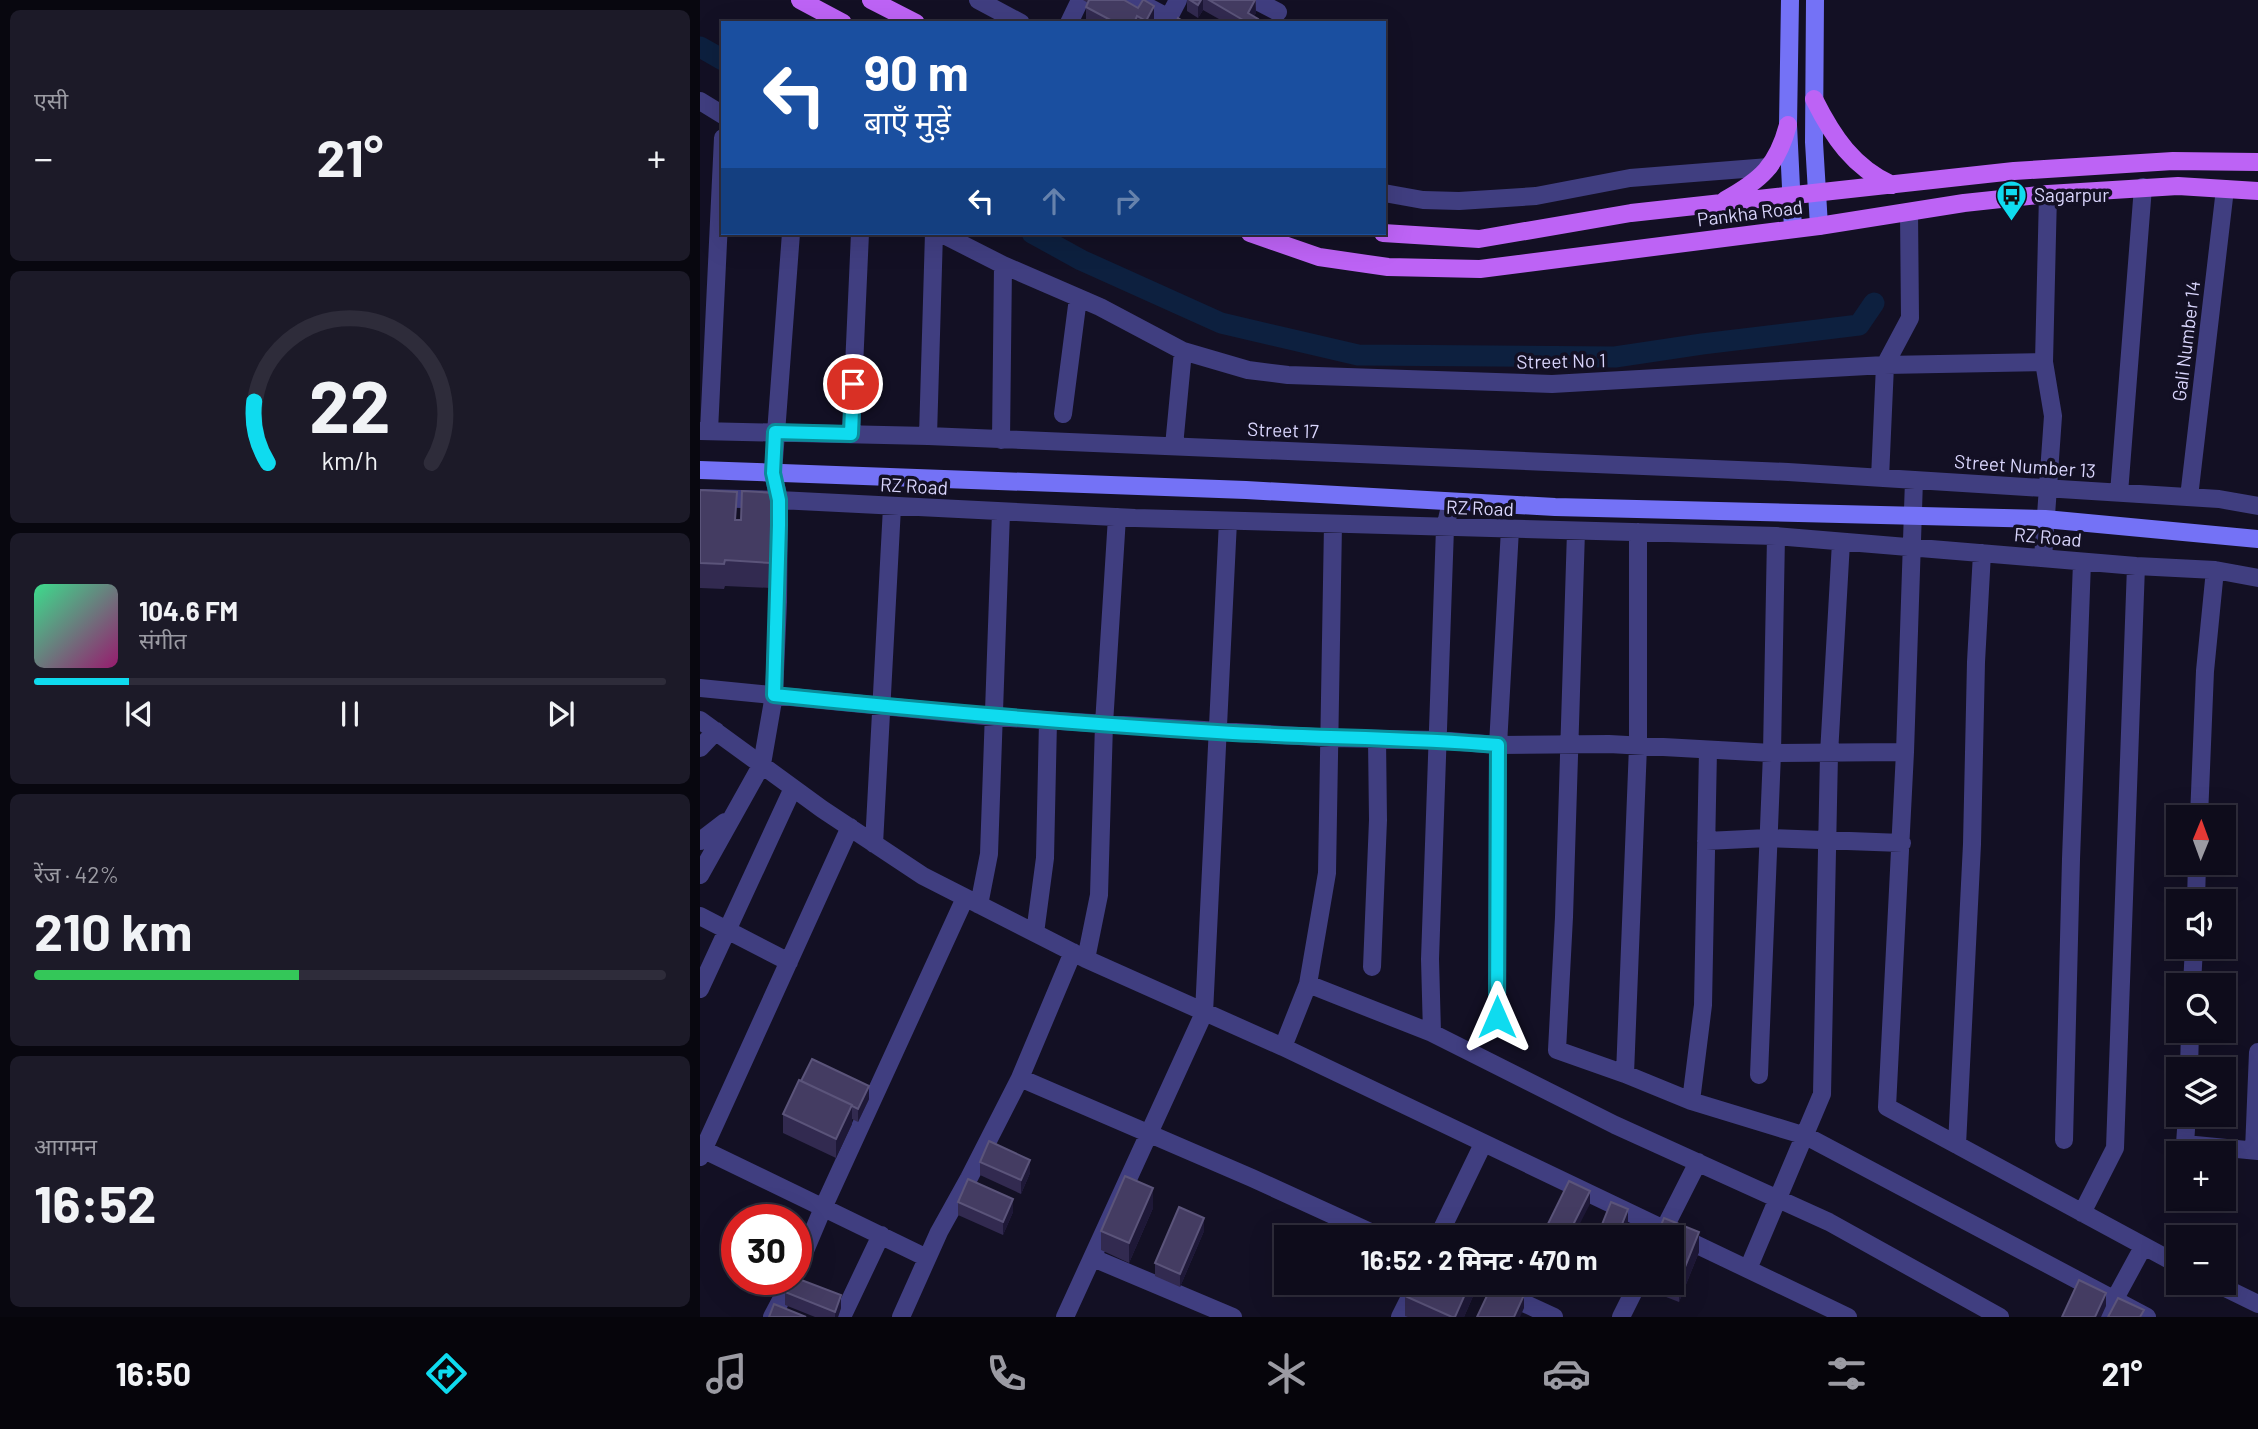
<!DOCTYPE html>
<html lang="hi">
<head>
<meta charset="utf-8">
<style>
  :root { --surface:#0e0c1b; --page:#1c1a28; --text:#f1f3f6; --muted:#9b9ba3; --line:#2e2c3a; --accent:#0fdbef }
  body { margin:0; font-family:Barlow,"Noto Sans Devanagari",sans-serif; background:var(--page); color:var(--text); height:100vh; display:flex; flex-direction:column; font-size:26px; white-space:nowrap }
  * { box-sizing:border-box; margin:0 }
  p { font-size:23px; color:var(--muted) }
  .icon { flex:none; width:38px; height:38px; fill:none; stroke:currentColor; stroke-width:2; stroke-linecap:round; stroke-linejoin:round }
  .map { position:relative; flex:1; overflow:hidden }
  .panel { display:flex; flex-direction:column; gap:10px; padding:10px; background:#08070f; width:700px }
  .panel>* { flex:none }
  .hud { position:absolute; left:21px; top:21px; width:665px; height:214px; border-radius:0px; box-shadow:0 7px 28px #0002,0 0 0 2px var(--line); background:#1a4fa0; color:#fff; overflow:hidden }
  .needle { width:46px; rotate:1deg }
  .controls { position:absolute; left:1466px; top:805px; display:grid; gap:14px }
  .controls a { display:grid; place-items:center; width:70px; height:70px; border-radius:0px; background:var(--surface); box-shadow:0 7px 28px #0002,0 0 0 2px var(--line); font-size:35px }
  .speed { position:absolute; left:21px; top:1204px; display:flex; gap:14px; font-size:35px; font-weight:700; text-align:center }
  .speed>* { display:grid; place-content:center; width:91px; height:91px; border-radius:50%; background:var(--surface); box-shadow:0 7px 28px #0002,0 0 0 2px var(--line); line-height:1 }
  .speed .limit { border:10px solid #d22; background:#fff; color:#111 }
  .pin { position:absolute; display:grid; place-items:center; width:60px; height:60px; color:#fff; margin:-30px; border:4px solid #fff; border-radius:50%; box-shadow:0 2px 7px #0007 }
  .me { position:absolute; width:77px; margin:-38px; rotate:0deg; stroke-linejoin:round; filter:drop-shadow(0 0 5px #0008) }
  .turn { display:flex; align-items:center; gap:24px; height:147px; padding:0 28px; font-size:32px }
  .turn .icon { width:91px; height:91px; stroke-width:2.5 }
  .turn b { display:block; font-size:49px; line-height:60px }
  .lanes { display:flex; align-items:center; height:66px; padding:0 28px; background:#0003; justify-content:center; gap:35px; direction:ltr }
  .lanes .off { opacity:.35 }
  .big { font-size:52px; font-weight:700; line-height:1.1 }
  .panel .tile { flex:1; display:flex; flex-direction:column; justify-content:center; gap:10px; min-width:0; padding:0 24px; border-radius:10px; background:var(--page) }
  .panel .dial { align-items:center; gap:0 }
  .dial svg { height:182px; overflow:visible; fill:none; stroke:var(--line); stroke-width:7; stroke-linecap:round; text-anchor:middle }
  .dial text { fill:var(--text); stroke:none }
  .song { display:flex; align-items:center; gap:21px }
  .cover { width:84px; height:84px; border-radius:10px; background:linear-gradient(135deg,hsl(150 70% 55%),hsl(320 70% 35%)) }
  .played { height:7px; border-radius:4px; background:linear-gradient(90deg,var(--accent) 15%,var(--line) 15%) }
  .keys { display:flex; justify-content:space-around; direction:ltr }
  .heat { display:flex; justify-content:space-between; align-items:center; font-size:38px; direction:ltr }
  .charge { height:10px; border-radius:5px; background:linear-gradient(90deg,#34c759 42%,var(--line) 0) }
  .trip { position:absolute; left:574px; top:1225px; width:410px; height:70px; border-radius:0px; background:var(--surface); box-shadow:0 7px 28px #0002,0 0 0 2px var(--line); font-weight:700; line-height:70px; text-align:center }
  .dock { display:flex; height:112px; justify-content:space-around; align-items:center; background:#06050b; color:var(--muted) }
  .dock .icon { width:49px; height:49px }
  .dock .selected { color:var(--accent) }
  .dock b { font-size:32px; color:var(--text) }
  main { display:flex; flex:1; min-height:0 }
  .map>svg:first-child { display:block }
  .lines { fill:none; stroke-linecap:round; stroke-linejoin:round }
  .canal { stroke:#0d203f; stroke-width:21 }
  .street { stroke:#403e80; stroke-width:18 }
  .secondary { stroke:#7472f6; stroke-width:18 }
  .primary { stroke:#bd63f5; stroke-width:18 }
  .wall { fill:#322a50 }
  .shaded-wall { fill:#1e1837 }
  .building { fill:#443c62; stroke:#5b547a; stroke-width:2 }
  .route-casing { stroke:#0a8e9b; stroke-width:18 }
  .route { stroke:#0fdbef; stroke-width:12 }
  .labels { text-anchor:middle; stroke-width:7; stroke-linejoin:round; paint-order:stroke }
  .poi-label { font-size:19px; fill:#d9d5fc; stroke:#131024; text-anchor:start }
  .street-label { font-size:19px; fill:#d9d5fc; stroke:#131024 }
</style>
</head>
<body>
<main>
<section class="panel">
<div class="tile"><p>एसी</p>
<div class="heat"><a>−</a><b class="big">21°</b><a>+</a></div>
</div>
<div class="tile dial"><svg viewBox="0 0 100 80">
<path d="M14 69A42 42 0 1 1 86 69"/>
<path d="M14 69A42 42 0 0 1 8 42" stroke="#0fdbef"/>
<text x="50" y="56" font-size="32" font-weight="700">22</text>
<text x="50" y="72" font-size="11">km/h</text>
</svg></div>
<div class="tile">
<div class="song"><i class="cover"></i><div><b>104.6 FM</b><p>संगीत</p></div></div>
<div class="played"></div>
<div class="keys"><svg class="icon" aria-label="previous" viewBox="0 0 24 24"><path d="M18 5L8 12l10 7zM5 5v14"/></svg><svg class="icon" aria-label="pause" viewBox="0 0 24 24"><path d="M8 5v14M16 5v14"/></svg><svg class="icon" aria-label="next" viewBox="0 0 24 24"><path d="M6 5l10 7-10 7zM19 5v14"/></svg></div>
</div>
<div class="tile"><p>रेंज · 42%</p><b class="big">210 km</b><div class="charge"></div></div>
<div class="tile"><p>आगमन</p><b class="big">16:52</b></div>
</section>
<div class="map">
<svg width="1558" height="1317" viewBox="0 0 1558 1317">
  <rect width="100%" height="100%" fill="#131024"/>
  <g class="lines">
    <!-- canal -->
    <path class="canal" d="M0,47l23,13
      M332,233l49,27 140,63 137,32 257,2 87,-13 157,-19 15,-22"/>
    <!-- street -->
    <path class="street" d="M278,0l43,23
      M435,0l34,18
      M555,0l23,12
      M369,23l11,-23
      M466,23l12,-23
      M0,101l23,14
      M684,193l39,7 36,1 77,-5 94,-18 139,-11
      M240,233l63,32 97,42 83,44 65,19 40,5 264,9 333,-19 159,-3 4,-168
      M363,414l15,-116
      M0,431l228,5 860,36 431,27 39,7
      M9,431l14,-293
      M151,434l9,-201
      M228,436l6,-203
      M301,440l2,-175
      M474,446l9,-95
      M1180,478l5,-113 25,-47 -1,-106
      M1419,493l24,-306
      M1489,497l36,-308
      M0,498l79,2 356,18 641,18 360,30 79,4 43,8
      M876,531l-12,386 -7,133 68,24 66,27 115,35 341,181
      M1343,558l10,-142 -9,-54
      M0,688l295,29 336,21 106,2 61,5 111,-1 163,9 133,-1 -18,355 292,158
      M0,720l122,89 101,67 163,83 197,88 565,270
      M0,748l16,-17
      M1205,752l9,-272
      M1499,817l6,-146 10,-101
      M0,841l25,-19
      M1006,841l62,-3 134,5
      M174,844l18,-337
      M0,875l62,-111 12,-69 4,-93 1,-102 -6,-27 18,-240
      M1496,901l1,-38
      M279,905l10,-51 12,-342
      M0,916l89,46
      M335,933l10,-75 3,-137
      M386,959l13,-64 5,-171 13,-207
      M672,967l6,-147 -1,-81
      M608,984l124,49 183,92 214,97 171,95
      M1492,985l2,-38
      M0,989l93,-201
      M797,1018l1,-273 12,-216
      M732,1033l-2,-74 15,-431 6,-26
      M583,1047l25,-63 19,-111 6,-349
      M1489,1069l1,-38
      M925,1074l13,-328v-214
      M1059,1075l13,-322 4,-217
      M320,1078l53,-126
      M991,1101l12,-96 5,-255
      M1487,1115l-2,29 73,7
      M1364,1140l7,-281 11,-297
      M1257,1145l15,-301 4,-182 6,-109
      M0,1148l227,110
      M1554,1150l4,-98
      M0,1157l150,-330
      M1382,1213l33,-65 21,-582
      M738,1237l45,-93
      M960,1237l38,-75
      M393,1258l140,59
      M1048,1269l74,-175 7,-340 12,-212
      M96,1272l27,-64 142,-310
      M780,1283l74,34
      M1515,1283l43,21
      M72,1317l20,-38
      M142,1317l39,-82
      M201,1317l38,-85 30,-54 51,-100 232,100 129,59
      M365,1317l139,-304 24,-492
      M700,1317l17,-34
      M921,1317l17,-34
      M1405,1317l38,-70"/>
    <!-- secondary -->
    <path class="secondary" d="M1090,0l-2,125 5,104
      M1115,0l-1,142 5,84
      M0,470l546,20 309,17 490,12 213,20"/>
    <!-- primary -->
    <path class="primary" d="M100,0l43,23
      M171,0l45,23
      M1114,99c19,38 39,68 78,86
      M1025,200c36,-20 52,-34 63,-75
      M550,233l69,24 69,10 92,2 339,-43 145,-23 84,-9 130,-8 80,5
      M683,233l96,6 152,-26 383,-42 159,-10 85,1"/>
  </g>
  <!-- wall -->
  <path class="wall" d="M383,0h41l30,19 -2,4h-60l-6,-3v-13l2,-4z
    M487,0h69v13l-2,3 4,7h-32l-23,-13 -5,8 -11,-7z
    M0,490l37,30 38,-2 -4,70 -46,-2 -1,3 -24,-1z
    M169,1099l-11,23 -6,-3v5l-16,34 -53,-25v-19z
    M280,1162l50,11 -9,21 -41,-19z
    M258,1202l55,10 -10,23 -45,-20z
    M453,1208l-24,55 -28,-13v-19z
    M504,1231l-24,56 -25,-11v-13z
    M971,1237l28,15 -20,50 -36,-14v-5h28z
    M774,1283v11l-10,23h-56l-3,-1v-20z
    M85,1292l56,16 -3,9h-23l-30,-12z"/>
  <!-- shaded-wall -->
  <path class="shaded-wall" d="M501,0h2v10l-5,8v-13z
    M555,0l1,13 -6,10 -2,-10z
    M454,6v13l-2,4h-6z
    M75,493v25l-4,70v-25z
    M169,1086v13l-11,23v-13z
    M152,1105v19l-16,34v-19z
    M330,1160v13l-9,21v-14z
    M453,1188v20l-24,55v-20z
    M890,1191v13l-17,33h-6z
    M313,1199v13l-10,23v-13z
    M928,1209v13l-6,15h-5z
    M504,1218v13l-24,56v-13z
    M999,1232v20l-20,50v-20z
    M770,1283h4v11l-10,23h-9z
    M1406,1293v13l-5,11h-6z
    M141,1295v13l-3,9h-3v-5z
    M824,1295v13l-4,9h-6z"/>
  <!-- building -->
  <path class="building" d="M389,0h35l14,8 5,-8h1l10,6 -8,15 -9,-5 -3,7h-18l-30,-16z
    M490,0h11l-3,5z
    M509,0h46l-7,13 10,6 -2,4h-15l2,-3z
    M478,18l8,5h-10z
    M0,490l37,2 -2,28h6l1,-29 33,2 -4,70 -46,-3 -1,4 -24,-1z
    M112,1059l57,27 -11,23 -6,-3v-1l-51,-24z
    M99,1080l53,25 -16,34 -53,-25z
    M289,1141l41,19 -9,20 -41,-18z
    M425,1176l28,12 -24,55 -28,-12z
    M268,1179l45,20 -10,23 -45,-20z
    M869,1181l21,10 -23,46h-21l-4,-1z
    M911,1202l17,7 -11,28h-20z
    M479,1207l25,11 -24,56 -25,-11z
    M964,1218l35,14 -20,50 -8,-3v-42h-15z
    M96,1278l45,17 -6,17 -50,-20 5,-13h6z
    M1379,1280l27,13 -11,24h-33z
    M711,1283h59l-15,34h-3l-47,-21z
    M793,1283h5l26,12 -10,22h-37z
    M1418,1298l26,12 -4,7h-32z
    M74,1304l32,13h-37z"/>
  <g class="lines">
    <defs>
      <path id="route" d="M153,384l-2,50 -76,-2 -2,41 6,27v25l-5,170c147,15 295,28 443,37 94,6 187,5 281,13l-1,272"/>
    </defs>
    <!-- route casing -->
    <use href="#route" class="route-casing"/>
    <!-- route -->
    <use href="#route" class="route"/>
  </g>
  <!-- icons -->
  <defs>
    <symbol id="bus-pin" viewBox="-11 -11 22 30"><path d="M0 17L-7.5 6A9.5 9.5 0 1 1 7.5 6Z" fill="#0fdbef" stroke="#131024"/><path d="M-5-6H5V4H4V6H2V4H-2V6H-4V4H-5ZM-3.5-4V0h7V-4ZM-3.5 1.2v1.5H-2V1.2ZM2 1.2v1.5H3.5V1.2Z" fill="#111"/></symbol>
  </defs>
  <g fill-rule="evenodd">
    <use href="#bus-pin" x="1294" y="178" width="35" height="47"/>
  </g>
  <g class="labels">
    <!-- poi labels -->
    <g class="poi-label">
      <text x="1334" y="202">Sagarpur</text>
    </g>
    <!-- street labels -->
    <g class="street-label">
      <text transform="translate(1050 213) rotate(-7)" y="7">Pankha Road</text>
      <text transform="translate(1486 341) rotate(-83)" y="7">Gali Number 14</text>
      <text transform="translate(861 361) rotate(-1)" y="7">Street No 1</text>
      <text transform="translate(583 430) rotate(2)" y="7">Street 17</text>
      <text transform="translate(1325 466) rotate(4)" y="7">Street Number 13</text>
      <text transform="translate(214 486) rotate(3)" y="7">RZ Road</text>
      <text transform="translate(780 508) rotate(2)" y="7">RZ Road</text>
      <text transform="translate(1348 537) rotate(5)" y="7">RZ Road</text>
    </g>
  </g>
</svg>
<div class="controls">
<a><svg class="needle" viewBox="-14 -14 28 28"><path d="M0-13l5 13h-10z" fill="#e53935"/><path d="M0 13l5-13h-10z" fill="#9b9ba3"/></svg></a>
<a><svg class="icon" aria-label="sound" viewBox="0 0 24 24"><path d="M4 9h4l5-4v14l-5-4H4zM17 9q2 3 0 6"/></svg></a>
<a><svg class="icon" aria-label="search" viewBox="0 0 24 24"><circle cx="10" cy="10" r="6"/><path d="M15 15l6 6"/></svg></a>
<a><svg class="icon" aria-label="layers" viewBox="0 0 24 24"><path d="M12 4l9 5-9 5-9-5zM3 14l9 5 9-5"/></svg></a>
<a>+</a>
<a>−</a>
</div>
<div class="speed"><div class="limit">30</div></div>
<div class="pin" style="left:153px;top:384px;background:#d93025"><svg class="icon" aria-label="arrive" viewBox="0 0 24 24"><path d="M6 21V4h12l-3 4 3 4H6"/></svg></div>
<svg class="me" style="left:797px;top:1017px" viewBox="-20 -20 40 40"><path d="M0-17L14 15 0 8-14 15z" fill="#0fdbef" stroke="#fff" stroke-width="4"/></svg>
<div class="trip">16:52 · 2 मिनट · 470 m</div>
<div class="hud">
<div class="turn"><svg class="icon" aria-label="left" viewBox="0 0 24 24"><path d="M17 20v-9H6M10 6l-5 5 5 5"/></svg><div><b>90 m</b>बाएँ मुड़ें</div></div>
<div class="lanes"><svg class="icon" aria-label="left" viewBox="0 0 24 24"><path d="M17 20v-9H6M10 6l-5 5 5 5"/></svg><svg class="icon off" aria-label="ahead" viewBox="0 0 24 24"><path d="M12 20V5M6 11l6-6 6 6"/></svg><svg class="icon off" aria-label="right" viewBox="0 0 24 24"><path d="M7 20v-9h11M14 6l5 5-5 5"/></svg></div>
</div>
</div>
</main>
<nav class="dock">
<b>16:50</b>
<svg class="icon selected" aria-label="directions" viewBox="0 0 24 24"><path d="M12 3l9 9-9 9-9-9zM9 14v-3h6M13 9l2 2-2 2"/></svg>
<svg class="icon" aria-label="music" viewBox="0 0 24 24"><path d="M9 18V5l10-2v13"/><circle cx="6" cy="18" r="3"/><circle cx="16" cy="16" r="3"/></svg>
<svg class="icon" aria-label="phone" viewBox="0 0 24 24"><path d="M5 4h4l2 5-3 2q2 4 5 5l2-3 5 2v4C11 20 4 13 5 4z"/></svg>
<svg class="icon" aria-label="climate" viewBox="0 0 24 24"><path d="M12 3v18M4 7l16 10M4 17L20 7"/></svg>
<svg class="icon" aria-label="car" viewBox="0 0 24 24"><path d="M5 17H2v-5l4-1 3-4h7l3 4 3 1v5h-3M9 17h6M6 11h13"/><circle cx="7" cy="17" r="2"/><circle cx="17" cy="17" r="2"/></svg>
<svg class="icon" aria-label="filters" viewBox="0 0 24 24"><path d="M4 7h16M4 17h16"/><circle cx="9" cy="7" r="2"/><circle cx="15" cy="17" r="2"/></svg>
<b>21°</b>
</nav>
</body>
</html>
